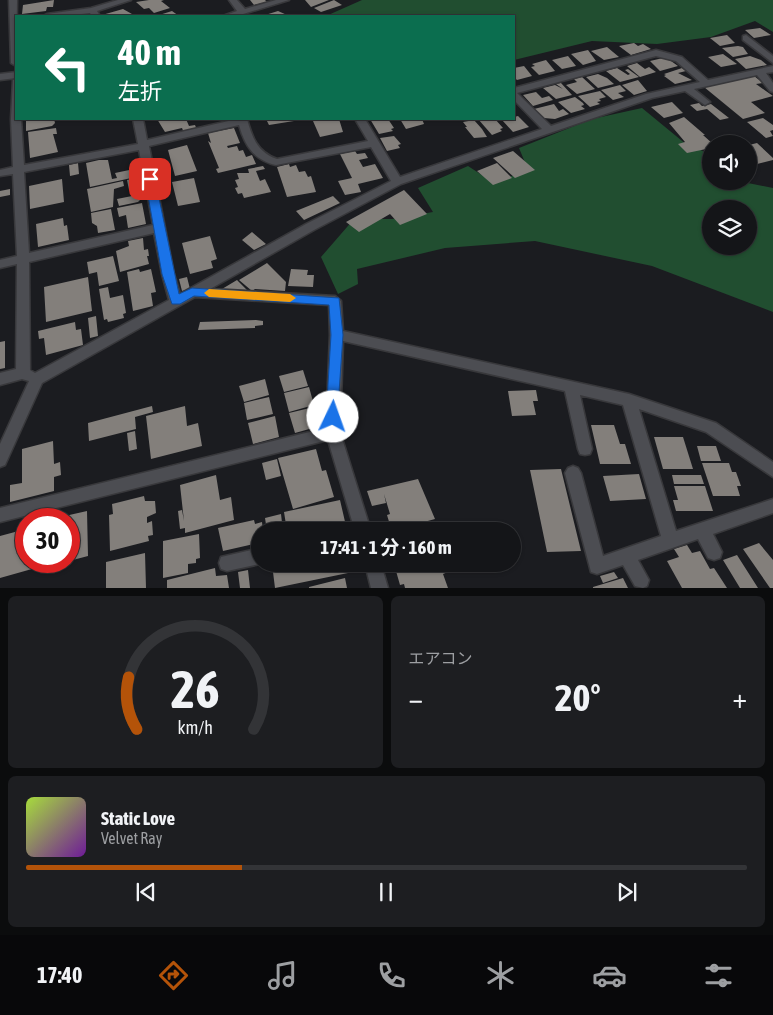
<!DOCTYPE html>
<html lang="ja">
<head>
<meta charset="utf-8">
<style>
  :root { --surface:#141518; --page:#1d1e21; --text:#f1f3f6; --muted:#9d9fa2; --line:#333437; --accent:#b45309 }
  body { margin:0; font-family:"Asap Condensed","Noto Sans JP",sans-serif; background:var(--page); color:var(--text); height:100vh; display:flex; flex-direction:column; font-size:19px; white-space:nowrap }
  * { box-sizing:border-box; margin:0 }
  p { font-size:16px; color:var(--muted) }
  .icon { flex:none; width:28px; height:28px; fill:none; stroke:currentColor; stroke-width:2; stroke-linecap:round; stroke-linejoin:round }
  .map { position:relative; height:588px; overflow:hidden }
  .sheet { display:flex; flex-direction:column; gap:8px; padding:8px; background:#0b0c0d; flex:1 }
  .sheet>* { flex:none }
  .hud { position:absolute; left:15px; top:15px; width:500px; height:105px; border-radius:0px; box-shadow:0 1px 4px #0004,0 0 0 1px var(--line); background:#0b6e4f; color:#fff; overflow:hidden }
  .fabs { position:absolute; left:702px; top:135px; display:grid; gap:10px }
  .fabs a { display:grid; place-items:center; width:55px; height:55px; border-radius:50%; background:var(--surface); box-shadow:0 1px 4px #0004,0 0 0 1px var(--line); font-size:25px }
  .speed { position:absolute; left:15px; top:508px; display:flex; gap:10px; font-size:25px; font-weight:700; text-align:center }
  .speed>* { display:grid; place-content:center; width:65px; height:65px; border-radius:50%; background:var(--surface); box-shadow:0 1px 4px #0004,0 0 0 1px var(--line); line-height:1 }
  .speed .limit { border:8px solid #d22; background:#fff; color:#111 }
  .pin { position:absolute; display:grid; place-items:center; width:42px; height:42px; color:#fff; margin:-21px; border-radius:10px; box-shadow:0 2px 8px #0006 }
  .me { position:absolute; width:55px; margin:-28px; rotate:3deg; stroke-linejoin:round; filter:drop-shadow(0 0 4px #0008) }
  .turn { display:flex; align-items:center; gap:18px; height:105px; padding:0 20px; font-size:22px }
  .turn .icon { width:65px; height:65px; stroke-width:2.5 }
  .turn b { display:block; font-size:35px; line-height:42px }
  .big { font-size:38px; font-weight:700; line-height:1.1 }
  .sheet .widget { flex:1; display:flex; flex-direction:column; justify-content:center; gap:8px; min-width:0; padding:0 18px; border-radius:8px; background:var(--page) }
  .sheet .dial { align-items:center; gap:0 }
  .dial svg { height:130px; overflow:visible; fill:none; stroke:var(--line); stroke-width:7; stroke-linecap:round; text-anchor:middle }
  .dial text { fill:var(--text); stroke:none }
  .song { display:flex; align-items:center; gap:15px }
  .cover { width:60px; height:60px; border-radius:8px; background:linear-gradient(135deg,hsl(80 70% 55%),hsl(280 70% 35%)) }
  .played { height:5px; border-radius:2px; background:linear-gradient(90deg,var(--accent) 30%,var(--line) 30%) }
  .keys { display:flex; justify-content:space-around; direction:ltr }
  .heat { display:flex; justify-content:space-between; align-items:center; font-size:28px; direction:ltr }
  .sheet .tiles { flex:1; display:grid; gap:8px; grid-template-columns:1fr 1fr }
  .widget:last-child { grid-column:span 2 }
  .trip { position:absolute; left:251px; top:522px; width:270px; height:50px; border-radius:25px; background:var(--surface); box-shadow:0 1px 4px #0004,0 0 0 1px var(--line); font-weight:700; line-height:50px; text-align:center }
  .tabs { display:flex; height:80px; justify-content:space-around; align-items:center; background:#08080a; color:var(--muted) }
  .tabs .icon { width:35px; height:35px }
  .tabs .active { color:var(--accent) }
  .tabs b { font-size:22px; color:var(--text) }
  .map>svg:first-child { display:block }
  .green { fill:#214e30; fill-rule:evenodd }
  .building { fill:#837f7b }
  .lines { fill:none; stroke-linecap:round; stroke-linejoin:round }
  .street-casing { stroke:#38383b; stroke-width:3 }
  .street { fill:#4c4d52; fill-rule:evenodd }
  .route { fill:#1a73e8; stroke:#114b97 }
  .slow { fill:#f59e0b }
</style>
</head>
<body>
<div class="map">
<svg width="773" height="588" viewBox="0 0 773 588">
  <rect width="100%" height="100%" fill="#1b1c20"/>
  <!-- green -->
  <path class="green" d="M362,0h411v32l-18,-11 -44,16 -54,7 -65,-3 -78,19v-44h-188z
    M642,108l45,37 24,9v27h27l35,7v124l-121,-46 -117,-25 -90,7 -88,21 1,15 -20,10 -17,-37 33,-38h38l41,-7 -15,-24 50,-22 23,15 38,-9 -10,-24 73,-29zM711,209h38v37h-38z"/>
  <!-- building -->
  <path class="building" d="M54,0l-1,7h-6l-1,4 -24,3 1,-9z
    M149,0h15l-3,1 9,7 -16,5 -5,-5 -5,1 -8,-7z
    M250,0h15l2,2 -13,3z
    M305,0h24l-18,7z
    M334,0l8,5 -21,7 -7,-4z
    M123,9l9,5 -7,2 -23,-1z
    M172,11l7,5h-23z
    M278,11l9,4 -25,1z
    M760,28l11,7 -17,3 -9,-8z
    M727,35l8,8 -15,3 -10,-8z
    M634,43l4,3 5,-2 8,5 -20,6 -12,-9z
    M738,46l5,1 5,7 -15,3 -11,-9z
    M607,47l12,10 -15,3 -13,-9z
    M588,50l8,11 -13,4 -12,-11z
    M723,54l14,10 -16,3 -13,-10z
    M568,56l8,10 -14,3 -10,-9z
    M750,56l11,4 6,5 -21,4 -11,-10z
    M663,58l8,3 7,5 -18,5 -10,-10z
    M546,60l9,11 -16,4 -8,-8 4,-1 -3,-2z
    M637,63l8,6 4,-2 7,5 -16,5 -13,-11z
    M524,66l8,10 -15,4 -3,-3v-9z
    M617,68l11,7 2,-1 -5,-4 3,-1 11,8 -19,5 -14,-11z
    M682,68l4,3 -8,2 14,7 -17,4 -11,-8 2,-1 -2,-1z
    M598,74l9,4 7,6 -16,4 -12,-11z
    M754,76l9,7 -7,1 17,12 -22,6 14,11 -22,6 -39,-32z
    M582,77l13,12 -18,5 -11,-9 11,-3 -3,-3z
    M638,80l9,11 -13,4 -12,-10z
    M561,83l11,12 -16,4 -13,-11 12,-3 8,4 -7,-5z
    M620,85l6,6 -8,2 6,4 -11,3 -12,-10z
    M600,91l6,6 -7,2 2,2 -4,1 3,2 -10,3 -12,-11z
    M536,92l6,6 7,-2 4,4 -20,6 -10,-11z
    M575,97l8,6 1,2 -3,1 4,3 -14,4 -13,-11z
    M672,102l11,11 -19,5 -13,-11z
    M699,103l3,3 9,-2 18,14 -9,2 -13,-11 -10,2 -7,-6z
    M554,104l5,7 4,-2 6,5 -14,5 -11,-1 -10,-9z
    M518,116l11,11 -16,5 -11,-12z
    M684,117l21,18h-2l10,9 -2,4 -24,5 -9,-9 7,-2 -16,-19z
    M763,118l10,7v5l-3,1 3,5 -7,2 -19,-16z
    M28,119h26l1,4 -3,3 -26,5v-11z
    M157,119h29l3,7 6,-1 2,5 -13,3 -2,-5 -17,4z
    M266,119h26l2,2 -25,4z
    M323,119h16l4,13 -23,5 -7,-16z
    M370,119h18l6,9 -3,1 2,2 -14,3z
    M400,119h22l2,5 -18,5z
    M478,119h17l8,9 -3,1 2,2 -10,4z
    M474,120l8,9 5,8 -13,1 -9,-11h2l-4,-5z
    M56,128l1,6h-4l5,18 -28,6 -2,-26z
    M234,128l6,15 -13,3 1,2 9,-2 2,5 4,-1 3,7 6,-2 4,9 -38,9 -2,-4 3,-1 -11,-27 3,2 -3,-10z
    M394,136l7,8 -3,1 2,3 -13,3 -7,-13z
    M757,143l16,15v2l-16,4 -8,-8v-11z
    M187,145l10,26 -22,5 -7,-26z
    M355,151l2,3 8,-1 3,5 -9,2 4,7 12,-3 8,14 -25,6 3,8 -16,3 -7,-14 14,-3 -12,-24z
    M513,151l22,19 -20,8 -22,-20z
    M99,160h9l4,19 5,-1 -2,-5 19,-4 2,8 -46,10 -4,-24z
    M78,163l1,11 -9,2 -1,-11z
    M497,163l15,15 -19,7 -16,-14z
    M289,164l1,3 6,-2 3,7 6,-1 3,6 3,-1 5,16 -29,5 -10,-30z
    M263,166l2,3 -9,2 4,10 5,-2 6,13 -27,6 -2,-5 -4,1 -3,-6 3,-1 -3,-7 4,-1 -2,-6h12l-1,-4z
    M137,178l2,10 -10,2 -2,-10z
    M194,178l6,24 -22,4 -6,-24z
    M62,179l2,23 -34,7 -1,-23z
    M123,181l1,5 -10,3 -1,18 -22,5 -4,-23z
    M10,189v6l-10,2v-6z
    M404,190l23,24 -27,11 -10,-11 -31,18 -13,-10z
    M137,195l3,5 -2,2 -19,4 -2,-7z
    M333,196l7,7 -36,17 -8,-9z
    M142,203l4,21 -18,4 -2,-13 -7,2 -2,-9z
    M111,209l4,21 -17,3 -1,-7 -5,-3 -1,-10z
    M63,218l1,8 3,-1 2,15 -31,7 -2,-23z
    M252,232l14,12 -12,6 -12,-10z
    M210,236l7,23 -6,2 2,7 -23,6 -8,-31z
    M143,238l1,12 4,-1 1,7h-2l2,8 -29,8 -4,-21 13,-5 -1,-5z
    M113,256l6,25 -20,5 -2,-14 -8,2 -2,-12z
    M267,263l19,19 -1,9 -30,-2 -3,2 -13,-11z
    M139,269l1,3 11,-3 5,23 -5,1 2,13 -20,5 -6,-39z
    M291,269l17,1 -1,5h7l-1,12 -25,-1z
    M88,277l4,34 -46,11 -2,-35z
    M187,277l3,12 -8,2 -3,-12z
    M237,280l12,12 -27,-3z
    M108,287l2,11 13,-3 3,18 -3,1 1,4 -16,4 -1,-3 -3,1 -5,-31z
    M96,316l2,20 -8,2 -2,-20z
    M256,320l7,1v4l-8,1v2l-57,2 2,-8z
    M75,322l1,8 5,-1 2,16 -37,10 -2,-17 -5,1 -1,-8z
    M5,341v27l-5,1v-27z
    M303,370l5,16 -24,6 -5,-16z
    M265,379l4,16 -25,7 -5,-16z
    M309,387l5,18 -25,7 -5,-19z
    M536,390l2,11h-5l3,14 -24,1 -4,-25z
    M269,397l4,17 -26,6 -3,-17z
    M152,406l1,6 -18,5 1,12 -47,12 -1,-18z
    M185,406l2,20 11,-3 4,23 -51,13 -5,-43z
    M314,407l6,19 -25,7 -6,-20z
    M275,416l4,21 -26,7 -5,-21z
    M591,425h23l6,19h5l6,20h-31z
    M135,431l2,18 -8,2 -2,-18z
    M654,437h29l10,32h-30z
    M53,441l1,23 6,-2 1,13 -7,2v14l-44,11v-17l12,-2v-34z
    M697,446h19l5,15h-20z
    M316,449l6,22 4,-1 8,27 -41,12 -15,-51z
    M277,459l4,17 -15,4 -4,-17z
    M702,463h27l3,9h4l5,14h-4l3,10h-27z
    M561,469l20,82 -34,1 -17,-82z
    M639,474l7,25 -36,2 -7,-25z
    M216,475l4,25 11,-3 3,23 -49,13v-5l-5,1 -2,-18 4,-1 2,11 -4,-36z
    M672,475h29l3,9h-30z
    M418,479l17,40 -40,11 -1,-6 -4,1 -3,-10 3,-1 -6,-20 2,9 -14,3 -5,-15z
    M674,486h31l8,25h-37l-3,-11h5z
    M144,496l1,5h10l1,12 -9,4v6l5,-2 1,14 -5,1 1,5 -39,10 -1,-36 4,-1 -1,-10z
    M340,500l6,26 -23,5h-36l-3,-19z
    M87,511l1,45 -19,5v-42l-13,-1z
    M281,514l2,17h-16l-2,-13z
    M254,520l1,4 7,-2 1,9h-3l-2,12 -35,8 -5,-23z
    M439,521l3,8 -19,2 -2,-5z
    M26,529v32h13v6l-39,11v-42z
    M199,534l1,24 -4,1v4l-8,1v9l-25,5v-37z
    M759,543l14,17v28h-3l-27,-39z
    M687,545l5,8 8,-2 10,18 4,-1 13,20h-45l-15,-27 12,-4 -5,-8z
    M145,553l1,35h-40v-26z
    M737,555l21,33h-18l-17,-28z
    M272,564h74l2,9 -73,15z
    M394,564h51l3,8 -5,2 5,14h-43l-1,-4 -4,1z
    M215,568l1,8 11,-1 2,13h-62v-8z
    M248,570l2,18h-10l-2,-16z
    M614,572l4,6 -15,5 -3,-7z
    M345,578l2,10h-38v-1z
    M623,578l5,10h-35v-1z"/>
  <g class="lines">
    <defs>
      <path id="street" d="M9,0h8l-1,66 -5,-3z
        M118,0h13l-34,11 3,5h-8l-2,-3 -26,3h-21l4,-2 44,-6z
        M229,0h8l8,9 31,-9h13l-46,14 -20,2 14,-5z
        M746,35l27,21v7l-30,-23v-4z
        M656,50l26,7 26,23 65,-14v6l-7,1 7,10v9l-3,-1 -13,-16 -63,14 16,13 -5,3 -20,-14 -33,7 -251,86 -87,46 -104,59 125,7 6,5 2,30 286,63 87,29 57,39v15l-67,-45 -67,-23 37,122 97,-32v14l-60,21 9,18 -2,6 -6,2 -6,-2 -10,-19 -60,21 11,20 -2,6 -4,2 -8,-2 -12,-21 -26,9 -6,-2 -26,-99 3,-5 5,-2 5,2 3,5 22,83 58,-20 -38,-131 -43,-10 12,54 -2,5 -5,1 -5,-1 -2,-5 -13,-58 -222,-50 -3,91 31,99h-16l-27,-91 -328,82v-14l326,-80 4,-93 -1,-30 -134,-8 -153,86 -37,82 -5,2v-23l29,-63 -7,-2 -22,6v-12l16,-4 1,-105 -17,4v-8l17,-4 -4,-82 -13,2v-6l13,-3 -2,-48 2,-39 3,-1v40h5l3,46 114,-21 -5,-25h10l4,21 90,-21h10c5,18 10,33 30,40l91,-18 -13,-22h10l35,58 142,-48 -28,-29v-12zM656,56l20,5 24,21 -54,12 -95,32 -34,-33zM239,125c6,21 15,35 37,40l95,-18 20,34 -85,43 -126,70 -6,-20 -25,-128zM139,150l14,75 -124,28 -5,-81zM154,233l8,41 7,26 -134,73 -5,-3 -1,-108z
        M16,72v6l-16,2v-6z
        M260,548v16l-33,7 -6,-2 -2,-6 2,-6z
        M365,564h16l7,24h-17z"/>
    </defs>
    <!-- street casing -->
    <use href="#street" class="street-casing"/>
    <!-- street -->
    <use href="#street" class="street"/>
  </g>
  <!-- route -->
  <path class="route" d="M150,176l5,3 24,115 13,-6 147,10 4,37 -6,86h-9l-2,-4 5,-82 -2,-30 -135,-9 -14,8h-8l-10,-30 -17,-95z"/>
  <!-- slow -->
  <path class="slow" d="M209,289l81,5 6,4 -6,4 -81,-5 -5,-4z"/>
</svg>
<div class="fabs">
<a><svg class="icon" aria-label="sound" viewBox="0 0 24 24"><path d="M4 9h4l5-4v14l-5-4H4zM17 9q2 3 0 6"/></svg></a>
<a><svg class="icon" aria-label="layers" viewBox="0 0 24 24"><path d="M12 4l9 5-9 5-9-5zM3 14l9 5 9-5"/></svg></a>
</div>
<div class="speed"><div class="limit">30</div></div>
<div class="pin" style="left:150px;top:179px;background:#d93025"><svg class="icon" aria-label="arrive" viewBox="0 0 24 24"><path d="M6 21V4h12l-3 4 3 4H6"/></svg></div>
<svg class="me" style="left:333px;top:417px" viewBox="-20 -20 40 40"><circle r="19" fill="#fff"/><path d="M0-13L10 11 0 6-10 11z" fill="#1a73e8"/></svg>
<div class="trip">17:41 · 1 分 · 160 m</div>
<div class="hud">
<div class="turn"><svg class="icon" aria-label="left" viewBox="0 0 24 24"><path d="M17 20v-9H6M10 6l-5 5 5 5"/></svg><div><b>40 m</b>左折</div></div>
</div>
</div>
<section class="sheet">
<div class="tiles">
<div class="widget dial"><svg viewBox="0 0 100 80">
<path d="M14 69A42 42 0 1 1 86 69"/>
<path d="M14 69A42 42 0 0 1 9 37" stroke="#b45309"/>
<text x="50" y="56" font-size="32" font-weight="700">26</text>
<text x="50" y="72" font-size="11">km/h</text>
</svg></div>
<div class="widget"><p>エアコン</p>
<div class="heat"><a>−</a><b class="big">20°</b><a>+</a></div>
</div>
<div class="widget">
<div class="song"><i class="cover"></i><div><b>Static Love</b><p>Velvet Ray</p></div></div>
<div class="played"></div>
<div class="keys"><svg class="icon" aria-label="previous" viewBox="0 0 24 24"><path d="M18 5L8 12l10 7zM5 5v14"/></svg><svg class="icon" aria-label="pause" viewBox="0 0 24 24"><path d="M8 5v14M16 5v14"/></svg><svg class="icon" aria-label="next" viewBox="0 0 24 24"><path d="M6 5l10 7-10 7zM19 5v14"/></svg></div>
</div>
</div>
</section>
<nav class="tabs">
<b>17:40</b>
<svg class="icon active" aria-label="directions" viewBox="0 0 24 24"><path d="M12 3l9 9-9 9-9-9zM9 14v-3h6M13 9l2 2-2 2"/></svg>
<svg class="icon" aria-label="music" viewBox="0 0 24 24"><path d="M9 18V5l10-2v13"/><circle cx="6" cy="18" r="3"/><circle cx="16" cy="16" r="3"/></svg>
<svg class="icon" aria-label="phone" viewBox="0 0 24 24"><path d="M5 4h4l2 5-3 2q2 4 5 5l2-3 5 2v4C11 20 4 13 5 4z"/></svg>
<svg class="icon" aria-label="climate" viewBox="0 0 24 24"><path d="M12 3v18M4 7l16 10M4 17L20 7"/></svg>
<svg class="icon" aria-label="car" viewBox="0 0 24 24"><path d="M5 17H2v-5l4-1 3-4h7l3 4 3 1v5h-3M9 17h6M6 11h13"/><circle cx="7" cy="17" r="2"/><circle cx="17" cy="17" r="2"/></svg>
<svg class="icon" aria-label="filters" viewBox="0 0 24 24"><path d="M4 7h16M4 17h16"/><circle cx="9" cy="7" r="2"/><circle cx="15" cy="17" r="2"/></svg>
</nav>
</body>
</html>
